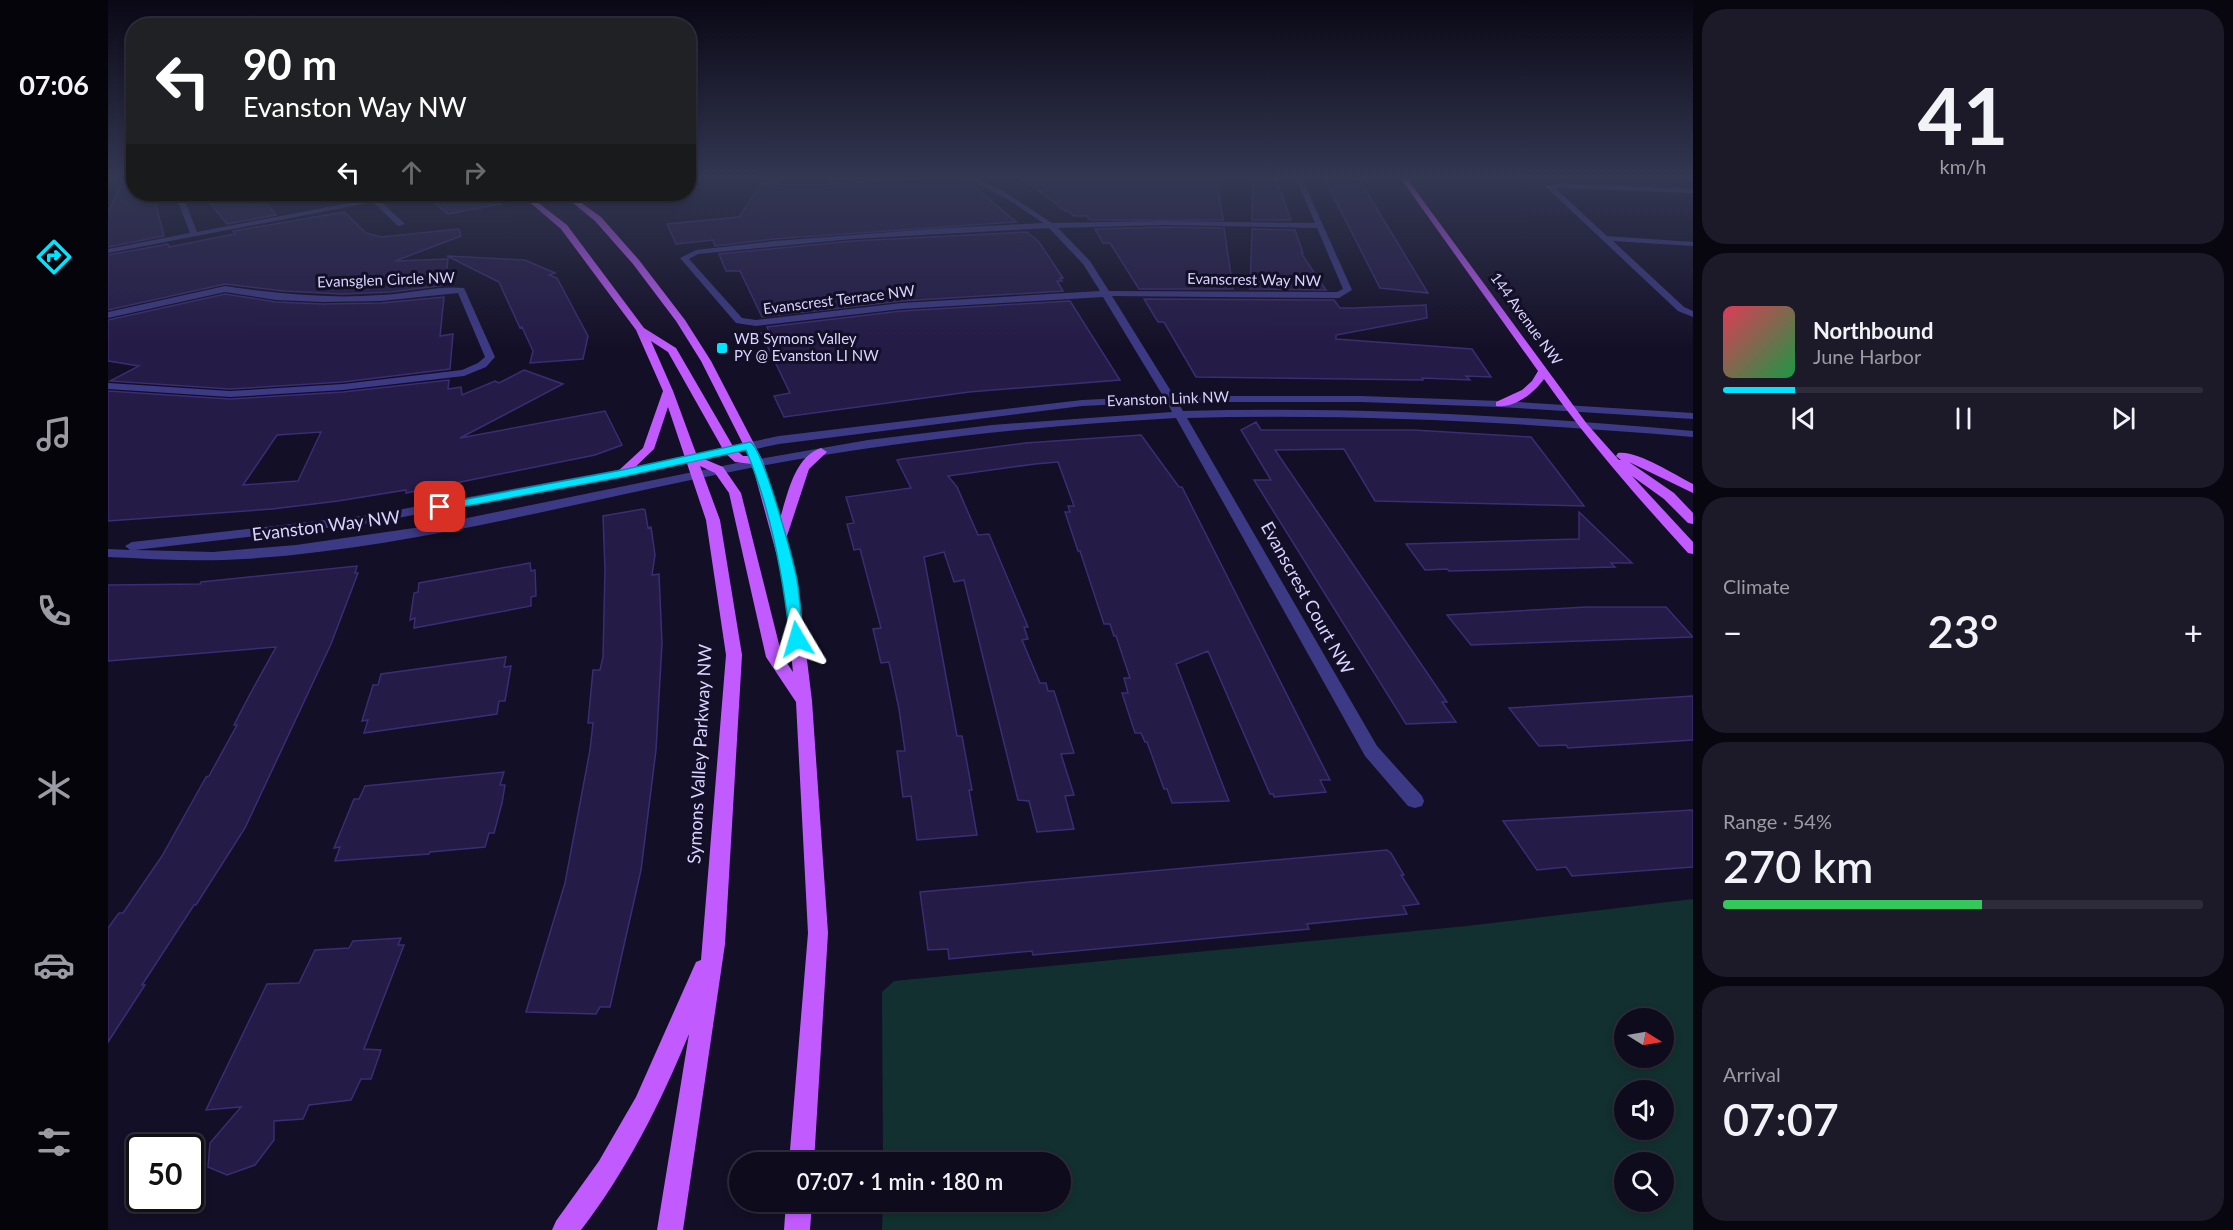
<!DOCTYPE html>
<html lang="en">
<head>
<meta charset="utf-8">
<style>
  :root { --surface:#0e0b1c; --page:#1c1929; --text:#f1f3f6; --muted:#9b9ba3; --line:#2e2b3b; --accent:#00e5ff }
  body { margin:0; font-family:Lato,sans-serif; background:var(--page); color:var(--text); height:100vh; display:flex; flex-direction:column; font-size:22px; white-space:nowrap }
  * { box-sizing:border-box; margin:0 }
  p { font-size:20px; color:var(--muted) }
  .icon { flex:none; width:33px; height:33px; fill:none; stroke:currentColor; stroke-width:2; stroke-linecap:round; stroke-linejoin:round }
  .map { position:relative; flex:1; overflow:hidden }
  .panel { display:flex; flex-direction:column; gap:9px; padding:9px; background:#08060f; width:540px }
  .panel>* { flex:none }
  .banner { position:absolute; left:18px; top:18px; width:570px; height:183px; border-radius:24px; box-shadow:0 3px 9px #0003,0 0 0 2px var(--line); background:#202124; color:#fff; overflow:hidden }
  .needle { width:39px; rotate:101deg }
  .tools { position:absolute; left:1506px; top:1008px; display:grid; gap:12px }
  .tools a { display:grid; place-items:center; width:60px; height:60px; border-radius:50%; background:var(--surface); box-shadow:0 3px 9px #0003,0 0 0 2px var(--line); font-size:30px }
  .speed { position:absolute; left:18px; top:1134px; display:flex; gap:12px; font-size:30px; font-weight:700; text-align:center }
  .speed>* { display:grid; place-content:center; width:78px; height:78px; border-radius:50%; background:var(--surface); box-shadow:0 3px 9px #0003,0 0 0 2px var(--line); line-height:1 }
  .speed .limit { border:3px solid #111; border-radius:9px; background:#fff; color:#111 }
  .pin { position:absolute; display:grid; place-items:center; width:51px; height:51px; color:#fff; margin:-26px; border-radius:12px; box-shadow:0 3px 9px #0006 }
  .me { position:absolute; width:66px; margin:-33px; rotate:353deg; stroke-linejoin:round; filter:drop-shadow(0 0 4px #0008) }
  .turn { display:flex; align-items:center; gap:21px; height:126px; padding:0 18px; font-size:27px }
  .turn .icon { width:78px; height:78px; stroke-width:2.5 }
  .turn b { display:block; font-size:42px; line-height:51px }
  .lanes { display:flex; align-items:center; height:57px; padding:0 18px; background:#0003; justify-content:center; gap:30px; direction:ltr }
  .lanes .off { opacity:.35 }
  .big { font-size:45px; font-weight:600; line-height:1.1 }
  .panel .widget { flex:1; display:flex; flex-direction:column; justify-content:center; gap:9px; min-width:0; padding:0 21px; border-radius:24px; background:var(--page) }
  .panel .dial { align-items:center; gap:0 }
  .dial b { font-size:78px; line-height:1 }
  .song { display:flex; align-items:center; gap:18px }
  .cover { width:72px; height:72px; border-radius:9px; background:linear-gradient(135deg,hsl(350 70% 55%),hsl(140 70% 35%)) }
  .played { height:6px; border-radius:3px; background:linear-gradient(90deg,var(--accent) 15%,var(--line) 15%) }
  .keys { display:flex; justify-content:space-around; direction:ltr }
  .heat { display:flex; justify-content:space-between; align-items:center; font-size:33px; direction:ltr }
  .charge { height:9px; border-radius:4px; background:linear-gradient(90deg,#34c759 54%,var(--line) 0) }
  .trip { position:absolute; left:621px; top:1152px; width:342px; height:60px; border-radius:30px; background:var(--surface); box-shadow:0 3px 9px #0003,0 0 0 2px var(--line); font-weight:600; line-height:60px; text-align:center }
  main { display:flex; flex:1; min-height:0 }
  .menu { display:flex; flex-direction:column; width:108px; justify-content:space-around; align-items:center; background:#06040b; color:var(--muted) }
  .menu .icon { width:42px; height:42px }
  .menu .current { color:var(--accent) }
  .menu b { font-size:27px; color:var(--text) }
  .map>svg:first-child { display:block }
  .green { fill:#12302f; fill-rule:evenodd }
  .building { fill:#241b47; stroke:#3b2d73; stroke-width:1.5; fill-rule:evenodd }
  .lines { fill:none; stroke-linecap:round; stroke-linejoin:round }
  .minor { fill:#3d3a85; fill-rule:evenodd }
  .major { fill:#c25bff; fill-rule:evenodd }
  .route { fill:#00e5ff; stroke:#0095a6; stroke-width:1.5 }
  .poi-dot { fill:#00e5ff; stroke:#130f26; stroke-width:2 }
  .labels { text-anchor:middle; stroke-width:6; stroke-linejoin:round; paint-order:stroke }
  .far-street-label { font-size:15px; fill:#d9d4ff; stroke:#130f26 }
  .far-poi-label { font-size:15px; fill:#d9d4ff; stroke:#130f26; text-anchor:start }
  .street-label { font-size:18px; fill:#d9d4ff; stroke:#130f26 }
</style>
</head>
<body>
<main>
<nav class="menu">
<b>07:06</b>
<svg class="icon current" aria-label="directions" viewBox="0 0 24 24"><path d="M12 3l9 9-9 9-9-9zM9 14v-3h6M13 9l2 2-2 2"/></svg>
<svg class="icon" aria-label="music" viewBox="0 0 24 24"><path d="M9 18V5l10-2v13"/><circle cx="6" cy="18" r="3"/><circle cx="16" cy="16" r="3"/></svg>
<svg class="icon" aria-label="phone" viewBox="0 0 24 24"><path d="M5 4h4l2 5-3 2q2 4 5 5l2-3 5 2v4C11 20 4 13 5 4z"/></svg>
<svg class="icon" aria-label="climate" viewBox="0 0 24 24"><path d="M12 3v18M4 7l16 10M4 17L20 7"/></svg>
<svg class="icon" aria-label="car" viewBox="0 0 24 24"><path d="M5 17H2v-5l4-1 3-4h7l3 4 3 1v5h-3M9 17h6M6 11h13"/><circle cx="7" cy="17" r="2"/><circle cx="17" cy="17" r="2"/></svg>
<svg class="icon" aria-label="filters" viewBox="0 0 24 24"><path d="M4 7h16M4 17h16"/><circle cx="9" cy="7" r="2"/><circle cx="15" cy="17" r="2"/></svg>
</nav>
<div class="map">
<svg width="1585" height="1230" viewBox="0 0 1585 1230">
  <rect width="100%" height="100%" fill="#130f26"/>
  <!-- green -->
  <path class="green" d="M1585,899v331h-811l1,-28h177v-40h-177l-1,-170 12,-11 573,-55zM1516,1018h40v40h-40zM1516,1090h40v40h-40zM1516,1162h40v40h-40z"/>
  <!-- building -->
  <path class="building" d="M17,176h9v18h19l11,42 -56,11v-35z
    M830,176h24l54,46 -242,17 -59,7 -2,-6 -37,4 -9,-20 72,-7 23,-34 52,2z
    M912,176h196l7,44h-133l-3,-4h-13l-6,-5h-3z
    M1145,176h22l16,44h-39z
    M1215,176h34l71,117 -48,-5z
    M95,194h55l18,21 -49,9z
    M316,194h76l1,10 -53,10z
    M236,212l22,21 15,4 78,-8 2,7 -66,25 53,-2 -3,26 -54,7 -49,2 -58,-3 -59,-7 -117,26v-55l60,-11 1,3 66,-13 -2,-3z
    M1056,227l60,1 9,61h-94l-29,-46h-7l-8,-14z
    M1144,229l43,1 8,23h-2l25,37 -76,-1z
    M919,232l12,10 24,36h-3l2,3h-5l6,10 -162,10 -139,16 -22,-46h-14l-7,-17 133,-13z
    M339,256l78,4 30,13 -6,2 8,3 31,58 -5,23 -53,4 3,-12 -11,-24 -2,1 -21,-46z
    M117,294l51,8 46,2 59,-1 63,-6 -4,39 13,-2 -3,35 -107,13 -113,7 -120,-8 29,-15 -31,-5v-41z
    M1036,299l190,1 6,8h14l72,-3 1,13 -91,17v4l136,10 19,28 -25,-1 4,4 -48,-2 1,2 -227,-3 -32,-55h-6z
    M962,301l50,79 -151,12 -185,25 -10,-21 16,-3 -29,-60 8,-1 -2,-5 134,-16z
    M416,370l39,14 -103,54 145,-27 17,34 -27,10 -189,38v-3l-68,11 -66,8 -164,12v-130l122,8 113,-7 106,-12 -1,9 13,-2 1,8 33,-14 4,2zM213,432l-23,49 -55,4 34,-50z
    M1148,422l5,8h152l118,7 53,69 -209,-5 -31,-52 -69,1 172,252h-5l14,20 -50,2 -152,-244h17l-30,-50z
    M1033,435l38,52h3l148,293h-10l6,12 -52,5 -1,-3h-3l-62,-143 -32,13 53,137 -57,2 -5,-14h-3l-17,-47h-2l-4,-9h-6l-13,-40h6l-4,-15h6l-14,-42h-2l-4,-12h-6l-24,-73h-2l-13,-39h5l-2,-6h6l-16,-44 -23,2 -87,12 9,11 21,48 11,-1 39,93h-4l4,12 -6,1 18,43h6l2,8h6l20,62 -13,1 13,41 -9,1 9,33 -37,3 -8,-31 -11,-1 -54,-220 -10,2 -10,-30 -20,5 33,179h5l10,54h-3l8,45 -60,5 -6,-44 -8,1 -6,-46h8l-6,-42 -10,-47 -8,1 -8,-34 8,-1 -21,-79 -6,1 -7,-26 7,-1 -8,-26 65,-9 -14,-28 5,-1 123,-16z
    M535,509l2,1 3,18 3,-1 4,28 -3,20 7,-1 3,69 -6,107 -15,120 -31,137h-10l-4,7 -70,-2 39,-129 25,-133 3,-27h-5l5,-53h7l3,-13 2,-88 -2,-53z
    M1471,512l53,51h-21l4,4 -166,4 -2,-2 -22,1 -19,-26 173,-5z
    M422,563l1,8 4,-1 1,26 -5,1v9l-117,22 1,-10 -5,2 4,-27 4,-1 1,-9z
    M249,566l-2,7h3l-27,71 -86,184 -49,77h-2l-52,80h3l-37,57v-114l11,-15h4l39,-57 44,-79 3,-1 28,-51h-3l15,-29 27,-49 -168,14v-76l92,-1 1,-2z
    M1479,607h79l27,30 -222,8 -24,-30z
    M398,657l-2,10 7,-1 -6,35h-6l-2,13 -133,19 4,-13 -6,1 11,-36h5l3,-11z
    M1585,696v44l-125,8 -2,-3 -27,1 -30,-38z
    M396,772l-4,13h5l-3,18 -8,30h-5l-4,14 -55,5 -1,2 -94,7 5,-14 -6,1 20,-49h5l6,-13z
    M1585,810v57l-121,9 -6,-9 -29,3 -34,-49z
    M1279,850l4,3 13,22h-3l18,29 -16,2 4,8 -100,10 2,5 -276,26 -1,-4 -83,8 -1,-10 -20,1 -8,-58z
    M293,938l-3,7h6l-40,104 17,1 -10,29h-10l-10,21 -42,5 -6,14 -29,2v19l-19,25 -28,10 -19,-8 2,-24 31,-36 -35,3 61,-126 32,-1 16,-33 34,-2 4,-7z"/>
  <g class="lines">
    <!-- minor -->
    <path class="minor" d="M856,176h8l31,15 49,32 112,-2 151,2 -20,-47h6l51,114 -13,8 -227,-2 62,100h187l139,5 193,12v6l-193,-12 -139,-5h-183l5,9c171,-5 340,5 510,20v6c-169,-14 -336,-24 -506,-19l190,328 45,50 2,5 -2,5 -7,2 -7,-2 -43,-50 -189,-338c-145,8 -288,24 -431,51 -166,32 -332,79 -501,90 -46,3 -91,0 -136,-2v-8l22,1 -5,-4 7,-4 238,-27 252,-46 157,-33 303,-36 81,-4 -60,-99 -202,12 -145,17 -20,-3 -56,-65 16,-8 78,-9 156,-12 113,-6 -29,-20zM1056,225l153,3 26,61 -6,3 -228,-1 -19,-30 -32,-33zM941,228l34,36 17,27 -199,12 -145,17 -14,-2 -53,-59 9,-5 154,-15zM1059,402l5,10 -180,13 -124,15 -126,22 -314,64 -132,19 -83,7 -78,-2 235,-27 252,-46 157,-33 303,-38z
      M1453,183l132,6v4l-138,-5 52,48 86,6v4l-80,-5 71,66 9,4v6l-15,-6 -133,-125z
      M67,194h7l15,38 168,-32 17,-6h8v3l-11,3 26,24 -7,2 -25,-24 -265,51v-4l82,-16z
      M117,286c52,8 104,13 156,9 26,-1 59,-10 83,-7l31,69 -9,10 -22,9 -121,14 -113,7 -122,-8v-6l122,8 113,-7 119,-14 16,-7 7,-6 -27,-64 -77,8 -59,1 -46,-2 -51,-8 -117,26v-6z"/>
    <!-- major -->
    <path class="major" d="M1291,176h6l182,248 32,36h2l-5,-4 2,-3c19,-3 57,22 75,31v9l-64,-31 45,31 19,20v11l-5,-1 -24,-24 -32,-23 61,66v12l-5,-1c-51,-56 -100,-112 -144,-174 -10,14 -30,30 -48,27v-4l26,-12 10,-9 6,-10z
      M412,194h7l40,31 77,103 32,20 58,100 9,8h6l-48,-95 -25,-40 -43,-57 -38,-43 -33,-27h7l32,23 38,43 46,60 26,41 52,100 17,57c8,-24 14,-61 41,-70l6,4 -18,17 -23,70 11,39 15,123 16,232 -14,229h-25l19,-229 -12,-231 -30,-45 -37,-164 -14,-20 -15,-7 20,54 22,135 -17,289 -42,286h-26l32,-196c-29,70 -62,136 -108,196h-29l4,-9 43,-60 37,-64 60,-135 5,-2 25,-305 -20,-135 -38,-113 -14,42 -28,27h-8l-2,-3 27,-25 20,-57 -27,-61 -75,-101zM543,341l17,11 57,101 10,9 17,2 31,114 10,94 -11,-16 -41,-163 -18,-26 -26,-11 -24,-65z
      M678,1202h26l-2,28h-26z"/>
  </g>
  <!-- sky -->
  <linearGradient id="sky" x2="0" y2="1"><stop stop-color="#0a0815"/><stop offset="0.51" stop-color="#333752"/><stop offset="1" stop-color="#333752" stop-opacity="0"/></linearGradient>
  <rect width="1585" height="348" fill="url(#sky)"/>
  <!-- route -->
  <path class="route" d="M642,442c13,5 43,118 47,138 3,19 4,39 7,59l-7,5 -7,-5c-7,-64 -19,-129 -44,-189l-124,27 -182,34 -6,-4 6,-3 182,-34z"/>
  <!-- markers -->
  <rect class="poi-dot" x="608" y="342" width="12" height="12" rx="3"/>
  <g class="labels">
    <!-- far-street labels -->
    <g class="far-street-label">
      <text transform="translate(278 280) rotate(-2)" y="5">Evansglen Circle NW</text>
      <text transform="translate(1146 280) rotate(1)" y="5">Evanscrest Way NW</text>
      <text transform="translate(731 300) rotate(-7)" y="5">Evanscrest Terrace NW</text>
      <text transform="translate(1418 319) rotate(54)" y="5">144 Avenue NW</text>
      <text transform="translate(1060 399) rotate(-2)" y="5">Evanston Link NW</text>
    </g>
    <!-- far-poi labels -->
    <g class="far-poi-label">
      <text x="626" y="344">WB Symons Valley<tspan x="626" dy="17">PY @ Evanston LI NW</tspan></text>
    </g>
    <!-- street labels -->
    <g class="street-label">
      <text transform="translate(218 526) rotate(-7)" y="6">Evanston Way NW</text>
      <text transform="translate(1199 598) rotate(61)" y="6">Evanscrest Court NW</text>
      <text transform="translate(592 754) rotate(-87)" y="6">Symons Valley Parkway NW</text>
    </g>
  </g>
</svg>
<div class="tools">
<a><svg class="needle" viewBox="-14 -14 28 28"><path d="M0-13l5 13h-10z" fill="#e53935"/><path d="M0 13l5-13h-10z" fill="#9b9ba3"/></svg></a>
<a><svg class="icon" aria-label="sound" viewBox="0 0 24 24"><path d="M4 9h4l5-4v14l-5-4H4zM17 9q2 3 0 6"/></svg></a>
<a><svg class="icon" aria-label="search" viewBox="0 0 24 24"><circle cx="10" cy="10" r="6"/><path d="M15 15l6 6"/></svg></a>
</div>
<div class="speed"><div class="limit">50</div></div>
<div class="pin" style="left:332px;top:507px;background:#d93025"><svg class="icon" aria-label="arrive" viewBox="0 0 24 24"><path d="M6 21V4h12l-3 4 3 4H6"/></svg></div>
<svg class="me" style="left:689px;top:639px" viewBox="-20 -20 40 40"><path d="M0-17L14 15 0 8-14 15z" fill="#00e5ff" stroke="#fff" stroke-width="4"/></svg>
<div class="trip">07:07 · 1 min · 180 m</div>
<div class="banner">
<div class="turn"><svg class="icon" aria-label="left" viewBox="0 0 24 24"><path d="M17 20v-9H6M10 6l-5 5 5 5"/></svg><div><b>90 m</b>Evanston Way NW</div></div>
<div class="lanes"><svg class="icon" aria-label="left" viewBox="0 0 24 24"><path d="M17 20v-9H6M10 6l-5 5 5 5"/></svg><svg class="icon off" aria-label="ahead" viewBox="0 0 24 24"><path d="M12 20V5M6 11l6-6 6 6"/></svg><svg class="icon off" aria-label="right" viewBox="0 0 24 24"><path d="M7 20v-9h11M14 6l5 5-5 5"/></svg></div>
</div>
</div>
<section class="panel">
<div class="widget dial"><b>41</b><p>km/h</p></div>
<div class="widget">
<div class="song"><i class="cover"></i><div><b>Northbound</b><p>June Harbor</p></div></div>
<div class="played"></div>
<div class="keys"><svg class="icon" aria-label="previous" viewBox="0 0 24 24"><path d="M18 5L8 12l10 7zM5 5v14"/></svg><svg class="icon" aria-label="pause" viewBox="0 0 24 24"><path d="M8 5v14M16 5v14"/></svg><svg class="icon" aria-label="next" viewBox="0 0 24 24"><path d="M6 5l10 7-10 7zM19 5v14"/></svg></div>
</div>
<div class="widget"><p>Climate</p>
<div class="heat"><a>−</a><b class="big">23°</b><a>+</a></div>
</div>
<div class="widget"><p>Range · 54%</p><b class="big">270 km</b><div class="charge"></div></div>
<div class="widget"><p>Arrival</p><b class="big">07:07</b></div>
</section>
</main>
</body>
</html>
